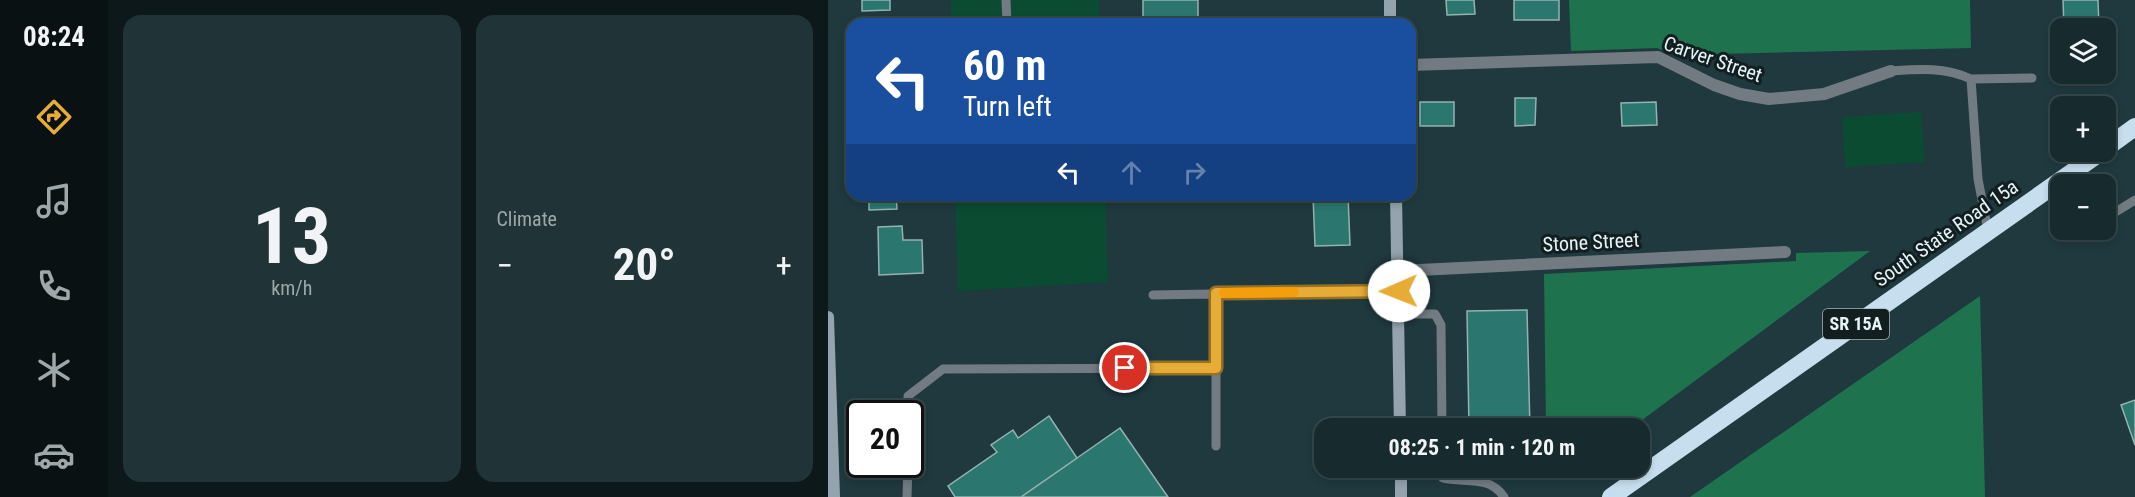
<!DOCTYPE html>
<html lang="en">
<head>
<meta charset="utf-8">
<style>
  :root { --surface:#172b2f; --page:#203337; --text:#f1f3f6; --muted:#9ea7aa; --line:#36474b; --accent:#e7ac36 }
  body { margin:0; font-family:"Roboto Condensed",sans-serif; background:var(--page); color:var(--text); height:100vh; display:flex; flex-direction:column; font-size:22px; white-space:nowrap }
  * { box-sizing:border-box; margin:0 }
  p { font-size:20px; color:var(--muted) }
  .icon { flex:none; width:33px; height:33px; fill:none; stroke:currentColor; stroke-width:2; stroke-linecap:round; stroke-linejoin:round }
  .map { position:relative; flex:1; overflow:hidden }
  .side { display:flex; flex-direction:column; gap:15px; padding:15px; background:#0d181a; width:720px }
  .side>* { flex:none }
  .top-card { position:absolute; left:18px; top:18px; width:570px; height:183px; border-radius:18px; box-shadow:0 3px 9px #0003,0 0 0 2px var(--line); background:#1a4fa0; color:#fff; overflow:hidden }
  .fabs { position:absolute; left:1222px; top:18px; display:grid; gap:12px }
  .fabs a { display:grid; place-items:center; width:66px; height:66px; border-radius:12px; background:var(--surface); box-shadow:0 3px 9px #0003,0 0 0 2px var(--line); font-size:30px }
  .speed { position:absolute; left:18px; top:400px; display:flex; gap:12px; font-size:30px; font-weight:700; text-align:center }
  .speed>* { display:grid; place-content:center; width:78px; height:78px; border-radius:50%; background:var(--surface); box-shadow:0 3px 9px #0003,0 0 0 2px var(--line); line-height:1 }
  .speed .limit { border:3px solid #111; border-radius:9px; background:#fff; color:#111 }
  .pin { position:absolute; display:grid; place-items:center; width:51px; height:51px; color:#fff; margin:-26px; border:3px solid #fff; border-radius:50%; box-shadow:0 2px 6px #0007 }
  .me { position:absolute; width:66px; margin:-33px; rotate:269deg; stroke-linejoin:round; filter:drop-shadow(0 0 4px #0008) }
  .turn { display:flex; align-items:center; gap:21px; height:126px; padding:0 18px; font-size:27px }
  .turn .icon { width:78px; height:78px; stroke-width:2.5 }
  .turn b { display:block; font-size:42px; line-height:51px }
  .lanes { display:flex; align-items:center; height:57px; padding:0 18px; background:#0003; justify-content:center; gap:30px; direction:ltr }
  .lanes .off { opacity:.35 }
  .big { font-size:45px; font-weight:700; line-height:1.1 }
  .side .widget { flex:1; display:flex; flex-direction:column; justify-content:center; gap:9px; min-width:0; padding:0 21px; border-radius:18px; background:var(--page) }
  .side .dial { align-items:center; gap:0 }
  .dial b { font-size:78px; line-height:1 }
  .heat { display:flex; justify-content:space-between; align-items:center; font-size:33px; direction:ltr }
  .side .tiles { flex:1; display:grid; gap:15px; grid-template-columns:repeat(2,1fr) }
  .trip { position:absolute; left:486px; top:418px; width:336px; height:60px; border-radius:18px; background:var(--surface); box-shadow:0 3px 9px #0003,0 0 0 2px var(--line); font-weight:700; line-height:60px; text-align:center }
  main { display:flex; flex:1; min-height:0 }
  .menu { display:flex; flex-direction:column; width:108px; justify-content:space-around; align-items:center; background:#091113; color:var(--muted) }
  .menu .icon { width:42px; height:42px }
  .menu .current { color:var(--accent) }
  .menu b { font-size:27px; color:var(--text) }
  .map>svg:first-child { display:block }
  .green { fill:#0b4b31 }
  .forest { fill:#1f724e }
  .building { fill:#2b766f; stroke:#94b3af; stroke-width:1.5 }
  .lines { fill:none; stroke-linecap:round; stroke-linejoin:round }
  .lane { stroke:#727b82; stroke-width:9 }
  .street { stroke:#727b82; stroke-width:12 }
  .secondary { stroke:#94a3ae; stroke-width:12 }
  .highway { stroke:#c7deee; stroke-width:18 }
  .route-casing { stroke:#967023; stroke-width:15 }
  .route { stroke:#e7ac36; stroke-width:10 }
  .slow { stroke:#f59e0b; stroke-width:10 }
  .labels { text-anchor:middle; stroke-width:6; stroke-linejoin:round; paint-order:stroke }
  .shield { fill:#131e21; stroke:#a6b4b7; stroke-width:1.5 }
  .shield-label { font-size:18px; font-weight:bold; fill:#e5f4f7 }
  .street-label { font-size:20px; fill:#e5f4f7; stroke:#131e21 }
</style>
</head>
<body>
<main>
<nav class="menu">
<b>08:24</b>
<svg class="icon current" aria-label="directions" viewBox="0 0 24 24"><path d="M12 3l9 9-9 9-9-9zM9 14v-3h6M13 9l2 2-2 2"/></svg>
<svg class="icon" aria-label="music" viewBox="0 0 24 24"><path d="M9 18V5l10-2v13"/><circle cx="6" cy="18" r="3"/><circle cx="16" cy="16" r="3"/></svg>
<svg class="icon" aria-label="phone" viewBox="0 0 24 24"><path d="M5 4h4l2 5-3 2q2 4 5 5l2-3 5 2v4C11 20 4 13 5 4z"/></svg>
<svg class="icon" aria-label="climate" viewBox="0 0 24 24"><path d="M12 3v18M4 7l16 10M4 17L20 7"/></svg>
<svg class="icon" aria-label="car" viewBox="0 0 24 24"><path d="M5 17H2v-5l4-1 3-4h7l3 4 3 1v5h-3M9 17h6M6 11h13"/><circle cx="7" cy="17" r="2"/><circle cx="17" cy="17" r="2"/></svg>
</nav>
<section class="side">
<div class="tiles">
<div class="widget dial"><b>13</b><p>km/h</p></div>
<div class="widget"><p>Climate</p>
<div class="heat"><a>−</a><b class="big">20°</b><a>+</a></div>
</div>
</div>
</section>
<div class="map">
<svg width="1307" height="497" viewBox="0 0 1307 497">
  <rect width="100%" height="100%" fill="#1f393f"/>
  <!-- green -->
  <path class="green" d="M123,0h148l1,24h-149z
    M1093,112l4,50 -80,5 -3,-50z
    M127,195h150l3,87 -150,9z"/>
  <!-- forest -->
  <path class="forest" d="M741,0h401l1,48 -297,7 -17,-7 -86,3z
    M1042,251l-240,178h-84l-2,-155 252,-13v-8z
    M1152,296l5,201h-295z"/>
  <!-- building -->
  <path class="building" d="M34,0h28v10l-28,1z
    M315,0h55v24h-55z
    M618,0h28l1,14 -28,1z
    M686,0h45v20h-45z
    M1235,0h35l1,28h-35z
    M687,98h21l-1,27 -20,1z
    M592,102h34v24h-34z
    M828,102l1,23 -35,1 -1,-23z
    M41,195h27l1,14 -28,1z
    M520,195l2,50 -35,1 -2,-50z
    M74,226l1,14h19l1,33 -44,2 -1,-48z
    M699,310l3,119h-61l-2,-118z
    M1307,400v45l-14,-40z
    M221,416l28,42 -56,39h-66l-7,-11 49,-34 -6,-7 22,-15 5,8z
    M292,428l48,69h-147l56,-39z"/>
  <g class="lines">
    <!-- lane -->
    <path class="lane" d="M178,0l1,24
      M1063,71c29,-2 53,-4 80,8l7,100 10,52
      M1143,79l61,-1
      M1222,187l11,16
      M1278,218l29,-18
      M1250,230l3,4 8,-4
      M388,293v153
      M325,295l246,-4
      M572,314h35l6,11 1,104
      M80,414v-18l35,-27 273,-1
      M615,468v10c23,5 46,-3 61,19
      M573,472l42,-1
      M79,497l1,-32"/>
    <!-- street -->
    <path class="street" d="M582,65l248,-8 56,28 26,9 29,5 55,-5 67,-23
      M571,271l386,-19"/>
    <!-- secondary -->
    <path class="secondary" d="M562,0v24
      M568,195l4,234
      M0,317l6,180
      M573,468v29"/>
    <!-- highway -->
    <path class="highway" d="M1278,148l29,-21
      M783,497l490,-345"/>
  </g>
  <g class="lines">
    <defs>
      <path id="route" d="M297,368h91v-75l183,-2"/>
    </defs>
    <!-- route casing -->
    <use href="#route" class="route-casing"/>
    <!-- route -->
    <use href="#route" class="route"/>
    <!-- slow -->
    <path class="slow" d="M396,293l70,-1"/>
  </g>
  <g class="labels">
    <!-- shield labels -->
    <rect class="shield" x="995" y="309" width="66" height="30" rx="4.5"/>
    <g class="shield-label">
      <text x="1028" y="330">SR 15A</text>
    </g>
    <!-- street labels -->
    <g class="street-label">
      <text transform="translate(885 59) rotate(19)" y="7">Carver Street</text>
      <text transform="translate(1118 233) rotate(-35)" y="7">South State Road 15a</text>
      <text transform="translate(763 242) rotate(-3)" y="7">Stone Street</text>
    </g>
  </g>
</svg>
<div class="fabs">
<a><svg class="icon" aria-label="layers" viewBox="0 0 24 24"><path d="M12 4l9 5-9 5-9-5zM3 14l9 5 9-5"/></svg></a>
<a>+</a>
<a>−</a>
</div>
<div class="speed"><div class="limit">20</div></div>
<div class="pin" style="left:297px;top:368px;background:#d93025"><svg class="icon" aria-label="arrive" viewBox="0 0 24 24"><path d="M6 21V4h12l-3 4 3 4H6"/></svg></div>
<svg class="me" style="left:571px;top:291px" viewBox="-20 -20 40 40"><circle r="19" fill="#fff"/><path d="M0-13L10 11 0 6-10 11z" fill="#e7ac36"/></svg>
<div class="trip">08:25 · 1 min · 120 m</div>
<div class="top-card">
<div class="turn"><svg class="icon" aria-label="left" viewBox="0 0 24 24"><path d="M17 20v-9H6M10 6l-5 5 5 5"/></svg><div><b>60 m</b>Turn left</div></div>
<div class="lanes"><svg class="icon" aria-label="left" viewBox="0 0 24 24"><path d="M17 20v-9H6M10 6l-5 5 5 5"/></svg><svg class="icon off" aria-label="ahead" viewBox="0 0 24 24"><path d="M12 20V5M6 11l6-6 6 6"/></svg><svg class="icon off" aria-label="right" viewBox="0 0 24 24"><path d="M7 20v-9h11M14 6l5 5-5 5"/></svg></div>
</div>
</div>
</main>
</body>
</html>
